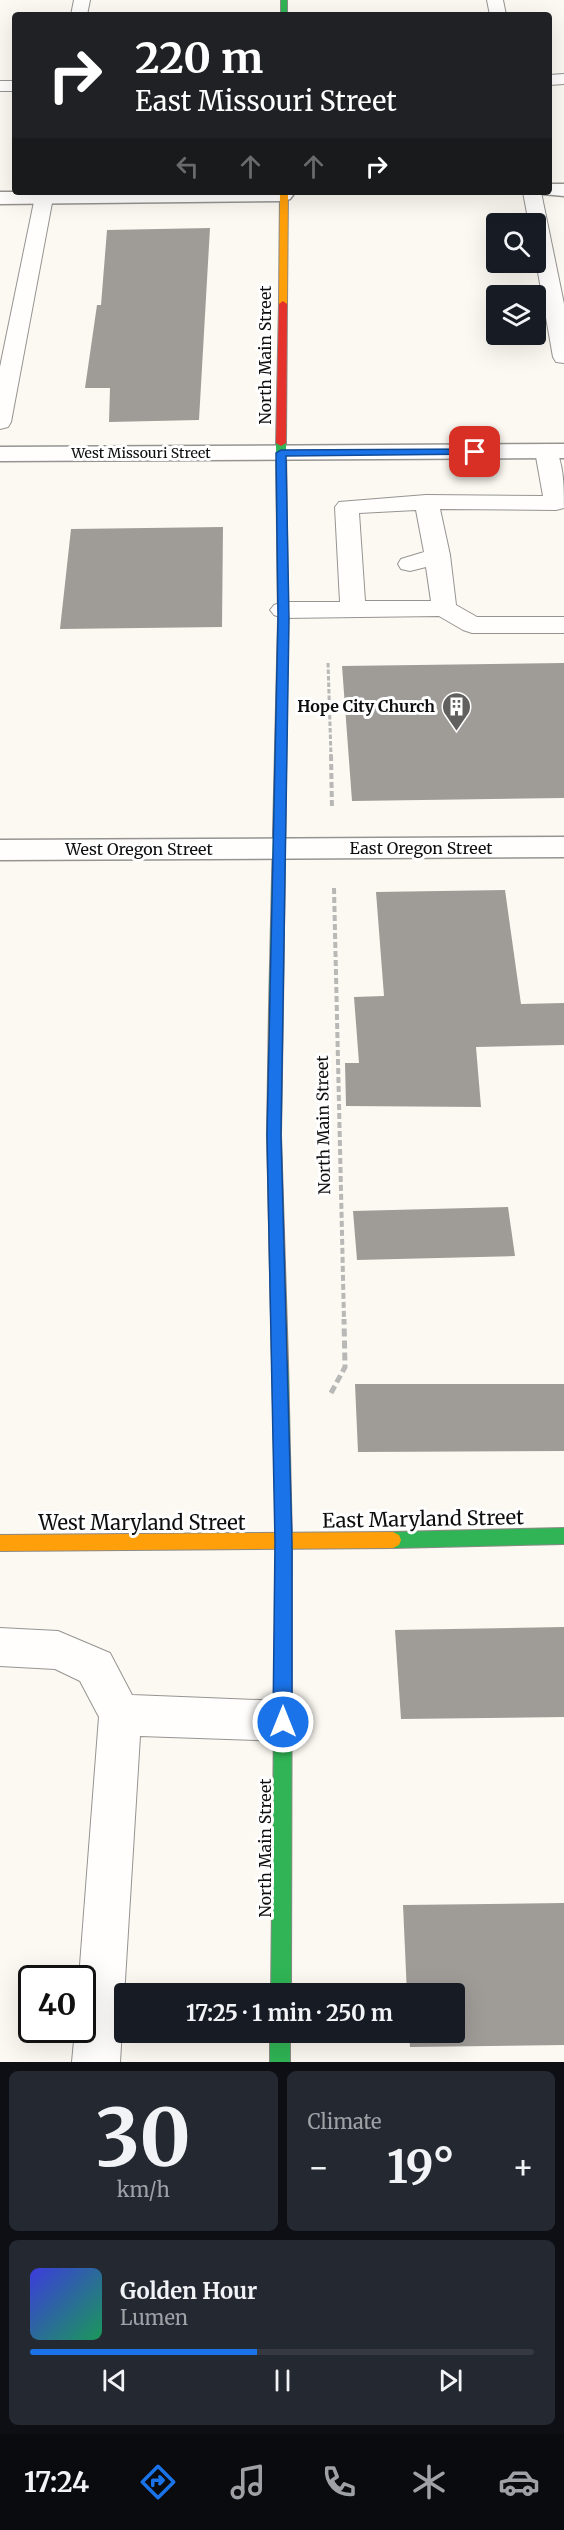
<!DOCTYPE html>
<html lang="en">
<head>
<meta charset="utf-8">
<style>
  :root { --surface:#171b24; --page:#242831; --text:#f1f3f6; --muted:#9ea1a6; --line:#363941; --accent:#1a73e8 }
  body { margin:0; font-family:Merriweather,serif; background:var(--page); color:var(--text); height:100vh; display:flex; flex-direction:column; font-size:22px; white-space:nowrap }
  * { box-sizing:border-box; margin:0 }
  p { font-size:20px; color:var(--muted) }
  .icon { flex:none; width:33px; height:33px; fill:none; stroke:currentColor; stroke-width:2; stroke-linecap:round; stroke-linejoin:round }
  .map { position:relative; height:2062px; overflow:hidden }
  .drawer { display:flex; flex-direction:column; gap:9px; padding:9px; background:#0d0f14; flex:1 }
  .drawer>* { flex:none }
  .top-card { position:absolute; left:12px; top:12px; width:540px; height:183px; border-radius:6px; box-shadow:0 6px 24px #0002; background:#202124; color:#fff; overflow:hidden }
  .controls { position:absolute; left:486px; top:213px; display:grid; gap:12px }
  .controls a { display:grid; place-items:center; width:60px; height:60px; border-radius:6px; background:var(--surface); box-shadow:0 6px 24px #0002; font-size:30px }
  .speed { position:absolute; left:18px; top:1965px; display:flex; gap:12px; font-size:30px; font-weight:700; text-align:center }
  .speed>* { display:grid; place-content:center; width:78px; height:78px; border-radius:50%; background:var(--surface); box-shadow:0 6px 24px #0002; line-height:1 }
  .speed .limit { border:3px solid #111; border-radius:9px; background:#fff; color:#111 }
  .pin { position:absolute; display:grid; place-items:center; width:51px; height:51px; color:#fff; margin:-26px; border-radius:12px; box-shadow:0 3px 9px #0006 }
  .me { position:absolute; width:66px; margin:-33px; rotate:0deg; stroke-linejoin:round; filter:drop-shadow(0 0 4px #0008) }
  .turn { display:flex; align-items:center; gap:21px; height:126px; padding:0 24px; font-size:27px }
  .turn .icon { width:78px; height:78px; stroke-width:2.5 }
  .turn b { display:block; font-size:42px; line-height:51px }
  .lanes { display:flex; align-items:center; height:57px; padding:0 24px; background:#0003; justify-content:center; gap:30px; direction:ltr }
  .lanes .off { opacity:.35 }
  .big { font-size:45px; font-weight:700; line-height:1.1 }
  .drawer .widget { flex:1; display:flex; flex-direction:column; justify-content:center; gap:9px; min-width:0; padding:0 21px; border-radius:9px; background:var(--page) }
  .drawer .dial { align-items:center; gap:0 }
  .dial b { font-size:78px; line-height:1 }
  .song { display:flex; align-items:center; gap:18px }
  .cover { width:72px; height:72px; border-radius:9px; background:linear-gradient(135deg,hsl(240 70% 55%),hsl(150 70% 35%)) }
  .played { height:6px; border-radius:3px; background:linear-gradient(90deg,var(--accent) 45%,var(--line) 45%) }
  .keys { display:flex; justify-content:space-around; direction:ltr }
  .heat { display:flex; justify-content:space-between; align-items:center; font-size:33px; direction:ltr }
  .drawer .tiles { flex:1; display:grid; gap:9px; grid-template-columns:1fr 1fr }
  .widget:last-child { grid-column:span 2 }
  .trip { position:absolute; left:114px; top:1983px; width:351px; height:60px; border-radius:6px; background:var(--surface); box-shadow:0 6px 24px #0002; font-weight:700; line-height:60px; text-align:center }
  .dock { display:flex; height:96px; justify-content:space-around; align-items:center; background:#090b0e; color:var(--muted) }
  .dock .icon { width:42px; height:42px }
  .dock .on { color:var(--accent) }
  .dock b { font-size:27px; color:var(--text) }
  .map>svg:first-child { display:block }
  .building { fill:#9f9c98 }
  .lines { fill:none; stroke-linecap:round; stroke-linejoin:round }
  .lane-casing { stroke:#959491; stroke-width:2 }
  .street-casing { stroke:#959491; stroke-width:3 }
  .fast-casing { stroke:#8c8a87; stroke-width:2 }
  .slow-casing { stroke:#8c8a87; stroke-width:2 }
  .jam-casing { stroke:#8c8a87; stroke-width:2 }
  .path-far2 { stroke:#b8b8b6; stroke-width:3; stroke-dasharray:4.5 2; stroke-linecap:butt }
  .path-far1 { stroke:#b8b8b6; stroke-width:4; stroke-dasharray:6 3; stroke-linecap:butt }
  .path { stroke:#b8b8b6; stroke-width:5; stroke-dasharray:8 4; stroke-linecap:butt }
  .lane { fill:#fffefd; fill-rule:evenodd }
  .street { fill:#fffefd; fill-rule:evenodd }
  .fast { fill:#30b455; fill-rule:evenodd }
  .slow { fill:#ff9f0a; fill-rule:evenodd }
  .jam { fill:#e5322d; fill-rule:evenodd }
  .route { fill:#1a73e8; stroke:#114b97; stroke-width:1.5 }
  .labels { text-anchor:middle; stroke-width:6; stroke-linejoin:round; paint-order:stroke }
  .far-street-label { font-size:14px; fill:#0e0e0e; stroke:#fff }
  .street-label { font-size:16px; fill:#0e0e0e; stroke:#fff }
  .poi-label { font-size:16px; font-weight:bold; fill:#0e0e0e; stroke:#fff; text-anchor:end }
  .near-street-label { font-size:20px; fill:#0e0e0e; stroke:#fff }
</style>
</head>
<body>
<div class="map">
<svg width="564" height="2062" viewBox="0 0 564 2062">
  <rect width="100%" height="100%" fill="#fcf9f2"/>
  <!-- building -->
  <path class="building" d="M210,228l-11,192 -90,2 1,-34h-25l12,-83h4l6,-75z
    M223,527l-1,100 -162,2 11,-100z
    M564,663v135l-212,3 -10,-135z
    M505,890l16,114 43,-1v42l-88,2 5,60 -135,-1 -1,-43h14l-5,-66 30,-1 -8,-104z
    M508,1207l7,49 -158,4 -4,-49z
    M355,1384h209v67l-206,1z
    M564,1627v90l-163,2 -6,-89z
    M564,1903v142l-154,2 -1,-15h45v-38h-47l-4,-89z"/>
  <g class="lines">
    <defs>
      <path id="lane" d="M74,0h16l-3,15h-16z
        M487,0h16l3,15h-16z
        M564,74v10l-15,1v-10z
        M0,81h15v10h-15z
        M36,192h18l-43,230 -3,5 -8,2v-62z
        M523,192h18l23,112v59l-8,-1 -3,-5 -17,-96v-37h-7z
        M546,444l8,2c10,16 10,43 10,62l-8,2 -116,-1 10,46 6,50 21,12h87v16h-92l-9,-3 -24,-14 -156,2 -9,-3 -4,-5 4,-5 9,-3h57l-5,-95 4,-5 87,-7 117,1 -8,-45 3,-5zM416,510l8,42 -23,7 -3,5 3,5 9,2 16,-4 5,34h-66l-6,-88z
        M0,1628l58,3 52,22 22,42 151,6 15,6 6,14 -6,14 -15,6 -143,-5 -20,326h-48l3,-32h7v-52h-3l20,-261 -19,-36 -25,-12 -55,-3z"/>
      <path id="street" d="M549,184h15v12l-22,-2 -1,-2h8z
        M0,192h291l2,3 -3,4 -7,2 -283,3z
        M564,444v14l-564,3v-14z
        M564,837v20l-564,3v-20z"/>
      <path id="fast" d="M281,0h6v15h-6z
        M281,440l5,3 2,176 -5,389 -7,5 -7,-5 9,-389 -2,-176z
        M280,1355l6,2 2,5 4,180 -1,452h-20l5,-452 -4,-180 2,-5z
        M564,1528v16l-171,4 -6,-3 -2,-5 2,-5 6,-3z
        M270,2032h20v30h-20z"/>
      <path id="slow" d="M280,192h8l-1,112 -4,3 -4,-3z
        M276,1003l7,5 -2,127 7,227 -2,5 -6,2 -6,-2 -2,-5 -5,-227 2,-127z
        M393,1532l6,3 2,5 -2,5 -6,3 -393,3v-16z"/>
      <path id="jam" d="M283,301l4,3 -1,139 -5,3 -5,-3 3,-139z"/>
    </defs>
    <!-- lane casing -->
    <use href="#lane" class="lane-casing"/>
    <!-- street casing -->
    <use href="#street" class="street-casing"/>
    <!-- fast casing -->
    <use href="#fast" class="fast-casing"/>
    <!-- slow casing -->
    <use href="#slow" class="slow-casing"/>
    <!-- jam casing -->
    <use href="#jam" class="jam-casing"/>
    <!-- path-far2 -->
    <path class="path-far2" d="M328,663l3,93"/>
    <!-- path-far1 -->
    <path class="path-far1" d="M331,755l1,54
      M334,888l10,432"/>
    <!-- path -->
    <path class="path" d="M331,1393l14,-26 -1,-48"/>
    <!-- lane -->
    <use href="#lane" class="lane"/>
    <!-- street -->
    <use href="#street" class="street"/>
    <!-- fast -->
    <use href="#fast" class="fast"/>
    <!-- slow -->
    <use href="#slow" class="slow"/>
    <!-- jam -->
    <use href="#jam" class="jam"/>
  </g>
  <!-- route -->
  <path class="route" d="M475,449l5,3 -2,2 -192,2 3,163 -8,516 11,407v180l-3,6 -6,2 -7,-2 -3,-6 2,-180 -8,-407 11,-516 -2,-166 5,-3z"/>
  <!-- icons -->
  <defs>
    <symbol id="building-pin" viewBox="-11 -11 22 30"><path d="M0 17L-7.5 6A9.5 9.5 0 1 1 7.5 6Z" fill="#61605e" stroke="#fff"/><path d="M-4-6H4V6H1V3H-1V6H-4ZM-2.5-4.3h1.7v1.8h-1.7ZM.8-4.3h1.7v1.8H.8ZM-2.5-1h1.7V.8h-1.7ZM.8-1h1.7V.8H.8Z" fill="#fff"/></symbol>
  </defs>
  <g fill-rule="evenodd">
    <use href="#building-pin" x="440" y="690" width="33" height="45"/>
  </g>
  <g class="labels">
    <!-- far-street labels -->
    <g class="far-street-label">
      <text x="141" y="458">West Missouri Street</text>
    </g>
    <!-- street labels -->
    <g class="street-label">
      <text transform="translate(265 355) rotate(-90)" y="6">North Main Street</text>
      <text x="421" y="854">East Oregon Street</text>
      <text x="139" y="855">West Oregon Street</text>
      <text transform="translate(323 1125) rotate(-91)" y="6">North Main Street</text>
      <text transform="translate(265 1848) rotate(-90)" y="6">North Main Street</text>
    </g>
    <!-- poi labels -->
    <g class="poi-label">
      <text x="435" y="712">Hope City Church</text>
    </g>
    <!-- near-street labels -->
    <g class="near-street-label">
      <text transform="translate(423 1519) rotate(-1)" y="7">East Maryland Street</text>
      <text x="142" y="1530">West Maryland Street</text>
    </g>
  </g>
</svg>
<div class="controls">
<a><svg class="icon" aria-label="search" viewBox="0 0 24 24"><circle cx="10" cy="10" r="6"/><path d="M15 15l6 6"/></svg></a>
<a><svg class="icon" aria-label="layers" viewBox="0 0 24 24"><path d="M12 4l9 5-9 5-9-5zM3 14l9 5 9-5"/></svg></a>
</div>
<div class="speed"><div class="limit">40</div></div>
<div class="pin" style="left:475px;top:452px;background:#d93025"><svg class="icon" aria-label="arrive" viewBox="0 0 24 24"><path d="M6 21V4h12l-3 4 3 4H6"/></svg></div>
<svg class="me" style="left:283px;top:1722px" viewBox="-20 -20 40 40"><circle r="17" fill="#1a73e8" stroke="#fff" stroke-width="3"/><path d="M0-11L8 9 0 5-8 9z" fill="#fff"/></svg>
<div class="trip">17:25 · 1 min · 250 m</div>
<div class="top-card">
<div class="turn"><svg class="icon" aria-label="right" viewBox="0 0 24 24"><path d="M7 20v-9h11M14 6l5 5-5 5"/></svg><div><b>220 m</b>East Missouri Street</div></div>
<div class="lanes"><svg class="icon off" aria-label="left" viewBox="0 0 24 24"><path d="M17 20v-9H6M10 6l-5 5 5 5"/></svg><svg class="icon off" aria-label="ahead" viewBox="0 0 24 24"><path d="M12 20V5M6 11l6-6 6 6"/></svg><svg class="icon off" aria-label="ahead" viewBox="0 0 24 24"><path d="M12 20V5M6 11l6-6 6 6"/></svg><svg class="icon" aria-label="right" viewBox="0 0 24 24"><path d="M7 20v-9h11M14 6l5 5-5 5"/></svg></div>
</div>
</div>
<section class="drawer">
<div class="tiles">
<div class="widget dial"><b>30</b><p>km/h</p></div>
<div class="widget"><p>Climate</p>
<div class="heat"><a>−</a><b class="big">19°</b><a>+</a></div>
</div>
<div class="widget">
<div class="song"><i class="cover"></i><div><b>Golden Hour</b><p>Lumen</p></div></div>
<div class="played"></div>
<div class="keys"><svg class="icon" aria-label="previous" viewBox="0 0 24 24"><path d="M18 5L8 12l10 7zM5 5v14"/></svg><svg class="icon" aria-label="pause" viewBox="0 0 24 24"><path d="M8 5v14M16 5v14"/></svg><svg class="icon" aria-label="next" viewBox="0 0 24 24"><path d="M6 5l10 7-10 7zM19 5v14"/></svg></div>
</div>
</div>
</section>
<nav class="dock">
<b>17:24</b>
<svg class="icon on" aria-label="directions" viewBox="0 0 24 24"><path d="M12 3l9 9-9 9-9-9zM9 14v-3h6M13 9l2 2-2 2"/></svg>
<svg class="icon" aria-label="music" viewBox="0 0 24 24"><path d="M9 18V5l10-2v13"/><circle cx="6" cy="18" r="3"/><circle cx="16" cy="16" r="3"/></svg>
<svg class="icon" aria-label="phone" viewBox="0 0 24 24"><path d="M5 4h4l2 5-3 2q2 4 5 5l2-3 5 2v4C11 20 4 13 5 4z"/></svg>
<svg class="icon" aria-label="climate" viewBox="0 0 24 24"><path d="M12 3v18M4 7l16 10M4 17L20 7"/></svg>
<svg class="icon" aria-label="car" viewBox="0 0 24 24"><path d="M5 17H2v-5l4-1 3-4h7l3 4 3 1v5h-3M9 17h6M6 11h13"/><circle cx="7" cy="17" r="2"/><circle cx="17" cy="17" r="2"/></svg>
</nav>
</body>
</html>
